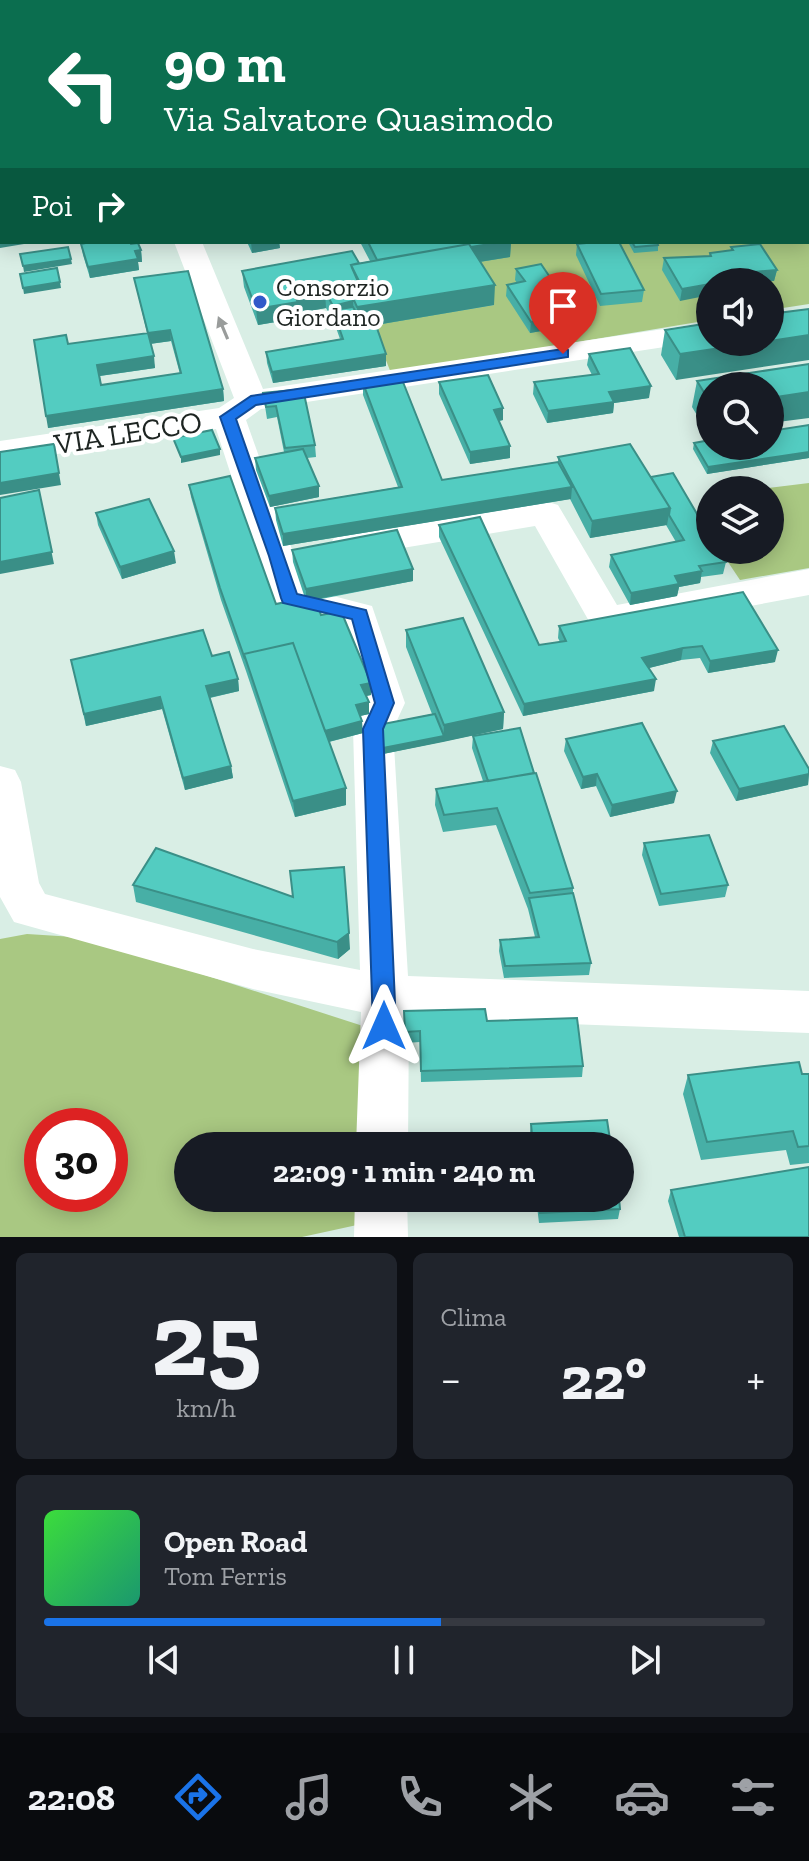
<!DOCTYPE html>
<html lang="it">
<head>
<meta charset="utf-8">
<style>
  :root { --surface:#171b24; --page:#20242c; --text:#f1f3f6; --muted:#9ea1a6; --line:#363941; --accent:#1a73e8 }
  body { margin:0; font-family:"Zilla Slab",serif; background:var(--page); color:var(--text); height:100vh; display:flex; flex-direction:column; font-size:30px; white-space:nowrap }
  * { box-sizing:border-box; margin:0 }
  p { font-size:26px; color:var(--muted) }
  .icon { flex:none; width:44px; height:44px; fill:none; stroke:currentColor; stroke-width:2; stroke-linecap:round; stroke-linejoin:round }
  .map { position:relative; height:1237px; overflow:hidden }
  .panel { display:flex; flex-direction:column; gap:16px; padding:16px; background:#0d0f14; flex:1 }
  .panel>* { flex:none }
  .guide { position:absolute; left:0px; top:0px; width:810px; height:244px; box-shadow:0 4px 20px #0003; background:#0b6e4f; color:#fff; overflow:hidden }
  .tools { position:absolute; left:696px; top:268px; display:grid; gap:16px }
  .tools a { display:grid; place-items:center; width:88px; height:88px; border-radius:50%; background:var(--surface); box-shadow:0 4px 20px #0003; font-size:40px }
  .speed { position:absolute; left:24px; top:1108px; display:flex; gap:16px; font-size:40px; font-weight:700; text-align:center }
  .speed>* { display:grid; place-content:center; width:104px; height:104px; border-radius:50%; background:var(--surface); box-shadow:0 4px 20px #0003; line-height:1 }
  .speed .limit { border:12px solid #d22; background:#fff; color:#111 }
  .pin { position:absolute; display:grid; place-items:center; width:68px; height:68px; color:#fff; margin:-82px -34px; border-radius:50% 50% 50% 0; rotate:-45deg; box-shadow:0 0 8px #0007 }
  .pin .icon { rotate:45deg }
  .me { position:absolute; width:88px; margin:-44px; rotate:0deg; stroke-linejoin:round; filter:drop-shadow(0 0 6px #0008) }
  .turn { display:flex; align-items:center; gap:28px; height:168px; padding:0 32px; font-size:36px }
  .turn .icon { width:104px; height:104px; stroke-width:2.5 }
  .turn b { display:block; font-size:56px; line-height:68px }
  .then { display:flex; align-items:center; height:76px; padding:0 32px; background:#0003; gap:16px; font-size:30px }
  .big { font-size:60px; font-weight:800; line-height:1.1 }
  .panel .card { flex:1; display:flex; flex-direction:column; justify-content:center; gap:12px; min-width:0; padding:0 28px; border-radius:12px; background:var(--page) }
  .panel .dial { align-items:center; gap:0 }
  .dial b { font-size:104px; line-height:1 }
  .song { display:flex; align-items:center; gap:24px }
  .cover { width:96px; height:96px; border-radius:12px; background:linear-gradient(135deg,hsl(120 70% 55%),hsl(160 70% 35%)) }
  .played { height:8px; border-radius:4px; background:linear-gradient(90deg,var(--accent) 55%,var(--line) 55%) }
  .keys { display:flex; justify-content:space-around; direction:ltr }
  .heat { display:flex; justify-content:space-between; align-items:center; font-size:44px; direction:ltr }
  .panel .tiles { flex:1; display:grid; gap:16px; grid-template-columns:1fr 1fr }
  .card:last-child { grid-column:span 2 }
  .trip { position:absolute; left:174px; top:1132px; width:460px; height:80px; border-radius:40px; background:var(--surface); box-shadow:0 4px 20px #0003; font-weight:800; line-height:80px; text-align:center }
  .tabs { display:flex; height:128px; justify-content:space-around; align-items:center; background:#090b0e; color:var(--muted) }
  .tabs .icon { width:56px; height:56px }
  .tabs .active { color:var(--accent) }
  .tabs b { font-size:36px; color:var(--text) }
  .map>svg:first-child { display:block }
  .green { fill:#a9c882; fill-rule:evenodd }
  .lines { fill:none; stroke-linecap:round; stroke-linejoin:round }
  .minor { fill:#fff; fill-rule:evenodd }
  .wall { fill:#47afa6; fill-rule:evenodd }
  .shaded-wall { fill:#3a8f87 }
  .building { fill:#53ccc1; stroke:#3a8f87; stroke-width:2 }
  .oneway { fill:#999c9b }
  .route { fill:#1a73e8; stroke:#114b97; stroke-width:2 }
  .poi-dot { fill:#3159c9; stroke:#fff; stroke-width:3 }
  .labels { text-anchor:middle; stroke-width:8; stroke-linejoin:round; paint-order:stroke }
  .far-poi-label { font-size:26px; fill:#1d2421; stroke:#fff; text-anchor:start }
  .street-label { font-size:30px; fill:#1d2421; stroke:#fff }
</style>
</head>
<body>
<div class="map">
<svg width="809" height="1237" viewBox="0 0 809 1237">
  <rect width="100%" height="100%" fill="#d9eee5"/>
  <!-- green -->
  <path class="green" d="M124,0h284l2,2h-285z
    M809,201v103l-39,6v-28h-60v38l-319,53 -19,-48 122,-20 -26,-42 32,-21h308z
    M809,483v85l-69,12 -20,-30h50v-60h-19z
    M27,934l63,4 273,88 -4,120h-171v52h170l-1,27 -55,12h-302v-298zM42,1126h68v68h-68z"/>
  <g class="lines">
    <!-- minor -->
    <path class="minor" d="M75,0h22l1,2h-22z
      M419,0h22l1,2h-22z
      M0,25h2v14h-2z
      M0,186h2v16h-2z
      M174,242h28l61,147 447,-67v18l-449,69 -15,11 60,169 66,17 33,97 -12,26 15,247 401,15v42l-400,-15 -1,128h-52l5,-134 -108,-23 -239,-67 -14,-25v-131l15,4 6,12 18,101 6,11 208,55 107,21 -7,-241 12,-26 -22,-79 -66,-17 -6,-9 -55,-169 -216,34v-22l219,-33 15,-10z
      M545,501l13,4 59,100 192,-36v26l-202,38 -13,-3 -59,-104 -187,31 -13,-3 -5,-9 5,-9 13,-3z
      M355,1198h52l1,39h-54z"/>
  </g>
  <!-- wall -->
  <path class="wall" d="M492,0h254l2,2h-255z
    M247,242h32l1,6 -28,5z
    M360,242h151l-1,15 -30,5 14,43 -118,20 10,41 -113,17 -6,-20 -1,-11 74,-13 -6,-17 -8,-14 -28,5 1,5 -41,7 -14,-38 -2,-16 117,-8 11,-2z
    M628,242h29l1,3v6l-24,2z
    M81,244h50l10,6 1,12h-4l1,8 -49,8 -7,-23z
    M577,244l67,46 -2,12 -42,4 -24,-51z
    M731,247l46,23 -3,11 -64,1 -30,19 -18,-31 2,-12 45,-2 1,-3 21,-3z
    M516,269l59,45 -1,11 -44,8 -24,-37 1,-11 10,-2 -2,-3z
    M134,278l89,111 1,12 -176,27 20,-84 79,-11zM171,341l9,33 -79,11 -1,-9 55,-8 -5,-24z
    M809,309l-133,71 -15,-25 4,-25z
    M589,354l60,44 -35,5 -1,10 -66,10 -14,-29 1,-12 58,-7 -5,-10z
    M697,381l13,5v46l-2,1 -16,-26z
    M439,382l64,38 -4,1 11,25v12l-40,6 -31,-70z
    M363,383l79,97 116,-18v-5l93,20 75,85 -3,12 -22,3 -1,6 -21,4 -2,9 -47,9 -21,-38 2,-12 65,-13 -10,-17 -76,13 -20,-39 -287,47 -7,-26 -1,-12 123,-21 -35,-92z
    M263,393l52,52 1,12 -9,1 12,39 -49,10 -14,-37 -1,-12 29,-6 -7,-35 -10,2z
    M809,425v33l-102,16 -14,-25 1,-6z
    M189,485l87,119 29,-6 -12,-36 -1,-12 121,31 -97,19 5,15 50,80 -5,1 3,18 -9,2 3,17 -34,9 17,63 -51,12 -49,-146 -25,-71 -30,-103z
    M96,513l80,50 -54,16 -24,-54z
    M439,525l100,120 21,-3 -2,-4 1,-12 184,-34 32,70 -67,11 -8,-15 -19,2 -32,8 5,23 -131,25 -84,-179z
    M406,630l98,82 -1,17 -120,25 -5,-29 54,-11 -26,-67z
    M212,656l26,23 1,12 -29,7 21,68 2,12 -48,12 -23,-81 -76,17 -15,-66z
    M473,736l61,37 39,115v5l18,70 -2,12 -85,3 -5,-27 1,-11 35,-3 -7,-28 -32,-84 -53,7 -8,-27 1,-16 47,-8 -11,-33z
    M566,739l108,64 -64,14 -14,-31 -15,3 -17,-38z
    M713,741l96,28 -1,16 -72,16 -26,-48z
    M644,843l84,42 -3,12 -66,9 -17,-51z
    M156,848l194,101 -12,10 -202,-57 -3,-17z
    M404,1011l83,10 96,45 -1,11 -161,5 -1,-40 -15,1z
    M802,1074h7v89l-19,2 -4,-15 -85,10 -18,-66 5,-19z
    M531,1124l80,22h-80l-1,-12z
    M671,1190l138,47h-130l-11,-36z
    M536,1198h83l1,11 -2,10 -79,4z"/>
  <!-- shaded-wall -->
  <path class="shaded-wall" d="M523,0h158l-18,2h-157z
    M0,222h2v20h34l-36,6z
    M251,242h28l1,6 -28,5z
    M502,242h9l-1,15 -132,21v-16z
    M141,250l1,12h-4l1,8 -49,8 -2,-11z
    M71,259l1,5 -48,8 -1,-6z
    M777,270l-3,11 -52,1 31,-10z
    M60,282l1,6 -37,6 -1,-6z
    M710,284v11l-30,6 2,-12z
    M495,285l-1,20 -136,23 -1,-21z
    M325,291l1,17 -28,5 1,5 -41,7 -2,-16 39,-12z
    M353,301l1,17 -21,-8v-4z
    M575,314l-1,11 -44,8 1,-11z
    M170,330l1,11 -22,3 -1,-11z
    M809,335v25l-133,20 4,-26 81,-12h9v-1z
    M386,354v12l-113,17 -1,-11z
    M154,356l1,12 -56,8 -2,-11z
    M651,386l-2,12 -35,5 -1,10 -66,10 1,-12 61,-19z
    M223,389l1,12 -176,27 -2,-12z
    M809,392v26l-39,5v-25z
    M503,408v12l-10,2 1,-12z
    M54,444l7,41 -61,10v-12z
    M510,446v12l-40,6v-12z
    M220,449v6l-39,8v-6z
    M809,452v6l-102,16 1,-7z
    M319,486v11l-49,10 -1,-11z
    M572,487l-1,12 -288,47v-12z
    M39,490l15,74 -54,10v-12z
    M670,508l-3,17 -77,13 2,-17z
    M174,551l2,12 -54,16 -2,-12z
    M413,569v12l-107,20v-12z
    M702,571l-2,12 -21,4 -2,9 -47,9 1,-12 44,-17z
    M683,648l-2,12 -40,10 1,-12z
    M778,650l-3,12 -67,11 2,-12z
    M238,679l1,12 -31,7 -2,-12z
    M656,679l-2,12 -131,25 1,-12z
    M371,683v12l-10,2v-12z
    M160,697l2,12 -76,17 -2,-12z
    M369,702v12l-13,3v-12z
    M504,712l-1,17 -60,13 1,-17z
    M362,721l1,12 -39,10v-12z
    M444,736l-1,6 -60,12v-6z
    M231,766l2,12 -48,12 -2,-12z
    M597,774l-1,12 -15,3 2,-12z
    M809,774l-1,11 -72,16 3,-12z
    M346,788v17l-51,12 -2,-16z
    M677,791l-3,12 -64,14 2,-12z
    M349,933l1,16 -12,10 -1,-17z"/>
  <!-- building -->
  <path class="building" d="M0,0h63l1,2h-62v10h-2z
    M651,0h95l2,2h-115z
    M2,41v58l-2,-6v-51z
    M808,63l1,1 -1,78z
    M2,195v27h-2v-26z
    M90,242h40l1,2 7,-1 3,7 -6,1 3,8 -50,8 -7,-23z
    M368,242h134l-31,5 -2,-3 -92,16z
    M596,242h23l25,48 -43,4 -24,-50z
    M632,242h25l1,3 -23,2z
    M469,244l26,41 -138,22 -4,-9 13,-3 -15,-30z
    M760,244l17,26 -24,2 2,4 -33,6h-12v2l-28,5 -18,-31 47,-2 -1,-3 23,-3 -2,-3z
    M68,247l3,12 -48,7 -3,-12z
    M352,251l7,12 -8,2 1,3 12,27 -11,3v3l-20,5 -8,-15 -30,6 3,5 -42,7 -14,-38z
    M541,264l34,50 -44,8 -24,-37 18,-4 -9,-12z
    M57,268l3,14 -37,6 -3,-14z
    M188,271l35,118 -177,27 -12,-76 32,-5 2,9 80,-11 6,23 -57,9 4,20 80,-12 -11,-43 -22,3 -14,-55z
    M353,307l5,9 14,-2 14,40 -114,18 -6,-20 77,-13 -10,-29z
    M809,309v26l-39,6v-27z
    M710,323v19h51l-81,12 -15,-24z
    M630,348l21,38 -42,6 5,10 -66,9 -14,-29 65,-8 -10,-20z
    M809,364v28l-39,6v-12h-60v16l-13,-21z
    M488,375l15,33 -9,2 16,36 -40,6 -31,-70z
    M401,377l41,103 116,-18 14,25 -289,47 -8,-26 127,-21 -39,-104z
    M303,389l12,56 -30,3 -9,-42 -10,1 -3,-14z
    M809,425v27l-101,15 -14,-24 16,-3v6h60v-15z
    M212,430l8,19 -39,8 -8,-19z
    M54,444l5,29 -59,10v-31z
    M630,444l40,64 -78,13 -34,-64z
    M303,449l16,37 -50,10 -14,-38z
    M673,473l37,63v14h8l8,12 -27,4 3,5 -27,5 4,8 -48,9 -20,-38 73,-15 -15,-25 1,-7 -19,-31z
    M230,476l46,128 38,-8 7,19 20,-4 30,72 -10,2 8,17 -13,3 6,16 -37,10 -32,-88 -49,11 1,5 -25,-71 -31,-103z
    M39,490l13,62 -52,10v-64z
    M149,499l25,52 -54,16 -24,-54z
    M480,517l59,128 27,-4 -7,-15 184,-34 35,58 -68,11 -8,-15 -19,2 -41,10 14,21 -132,25 -85,-179z
    M397,530l16,39 -107,20 -14,-39z
    M463,618l41,94 -60,13 -38,-95z
    M203,630l9,26 17,-4 9,27 -32,7 25,80 -48,12 -23,-81 -76,17 -13,-54z
    M293,643l53,145 -53,13 -49,-147z
    M435,714l9,22 -61,12 -5,-23z
    M642,723l35,68 -65,14 -15,-31 -14,3 -17,-38z
    M784,726l25,43v5l-70,15 -26,-48z
    M520,728l14,45 -46,8 -15,-45z
    M536,773l37,115 -43,5 -33,-85 -53,7 -8,-26z
    M709,835l19,50 -67,9 -17,-51z
    M156,848l137,49 -3,-26 54,-4 5,66 -12,9 -204,-57z
    M573,893l18,70 -86,3 -5,-26 39,-3 -10,-39z
    M485,1009l2,12 90,-3 6,48 -162,5 -1,-40 -15,1 -1,-21z
    M799,1062l3,12h7v72l-11,1 -5,-16 -86,11 -19,-67z
    M607,1120l4,26h-78l-2,-22z
    M402,1145l64,1h-64z
    M809,1167v70h-124l-14,-47z
    M539,1198h80l1,11 -80,4z"/>
  <!-- one-way arrows -->
  <defs><path id="oneway-solid" d="M-6-.8H1V-3.2L6.5 0L1 3.2V.8H-6Z" transform="scale(2)"/></defs>
  <use class="oneway" href="#oneway-solid" transform="translate(223 328) rotate(-113)"/>
  <!-- route -->
  <path class="route" d="M563,349l5,1v7l-312,48 -20,14 61,175 69,16 28,93 -11,26 13,297 -4,7 -8,3 -8,-3 -3,-7 -10,-297 12,-26 -23,-84 -69,-16 -2,-5 -12,-42 -49,-139 31,-21z"/>
  <!-- markers -->
  <circle class="poi-dot" cx="260" cy="302" r="8"/>
  <g class="labels">
    <!-- far-poi labels -->
    <g class="far-poi-label">
      <text x="276" y="296">Consorzio<tspan x="276" dy="30">Giordano</tspan></text>
    </g>
    <!-- street labels -->
    <g class="street-label">
      <text transform="translate(128 433) rotate(-9)" y="10">VIA LECCO</text>
    </g>
  </g>
</svg>
<div class="tools">
<a><svg class="icon" aria-label="sound" viewBox="0 0 24 24"><path d="M4 9h4l5-4v14l-5-4H4zM17 9q2 3 0 6"/></svg></a>
<a><svg class="icon" aria-label="search" viewBox="0 0 24 24"><circle cx="10" cy="10" r="6"/><path d="M15 15l6 6"/></svg></a>
<a><svg class="icon" aria-label="layers" viewBox="0 0 24 24"><path d="M12 4l9 5-9 5-9-5zM3 14l9 5 9-5"/></svg></a>
</div>
<div class="speed"><div class="limit">30</div></div>
<div class="pin" style="left:563px;top:354px;background:#d93025"><svg class="icon" aria-label="arrive" viewBox="0 0 24 24"><path d="M6 21V4h12l-3 4 3 4H6"/></svg></div>
<svg class="me" style="left:384px;top:1026px" viewBox="-20 -20 40 40"><path d="M0-17L14 15 0 8-14 15z" fill="#1a73e8" stroke="#fff" stroke-width="4"/></svg>
<div class="trip">22:09 · 1 min · 240 m</div>
<div class="guide">
<div class="turn"><svg class="icon" aria-label="left" viewBox="0 0 24 24"><path d="M17 20v-9H6M10 6l-5 5 5 5"/></svg><div><b>90 m</b>Via Salvatore Quasimodo</div></div>
<div class="then">Poi<svg class="icon" aria-label="right" viewBox="0 0 24 24"><path d="M7 20v-9h11M14 6l5 5-5 5"/></svg></div>
</div>
</div>
<section class="panel">
<div class="tiles">
<div class="card dial"><b>25</b><p>km/h</p></div>
<div class="card"><p>Clima</p>
<div class="heat"><a>−</a><b class="big">22°</b><a>+</a></div>
</div>
<div class="card">
<div class="song"><i class="cover"></i><div><b>Open Road</b><p>Tom Ferris</p></div></div>
<div class="played"></div>
<div class="keys"><svg class="icon" aria-label="previous" viewBox="0 0 24 24"><path d="M18 5L8 12l10 7zM5 5v14"/></svg><svg class="icon" aria-label="pause" viewBox="0 0 24 24"><path d="M8 5v14M16 5v14"/></svg><svg class="icon" aria-label="next" viewBox="0 0 24 24"><path d="M6 5l10 7-10 7zM19 5v14"/></svg></div>
</div>
</div>
</section>
<nav class="tabs">
<b>22:08</b>
<svg class="icon active" aria-label="directions" viewBox="0 0 24 24"><path d="M12 3l9 9-9 9-9-9zM9 14v-3h6M13 9l2 2-2 2"/></svg>
<svg class="icon" aria-label="music" viewBox="0 0 24 24"><path d="M9 18V5l10-2v13"/><circle cx="6" cy="18" r="3"/><circle cx="16" cy="16" r="3"/></svg>
<svg class="icon" aria-label="phone" viewBox="0 0 24 24"><path d="M5 4h4l2 5-3 2q2 4 5 5l2-3 5 2v4C11 20 4 13 5 4z"/></svg>
<svg class="icon" aria-label="climate" viewBox="0 0 24 24"><path d="M12 3v18M4 7l16 10M4 17L20 7"/></svg>
<svg class="icon" aria-label="car" viewBox="0 0 24 24"><path d="M5 17H2v-5l4-1 3-4h7l3 4 3 1v5h-3M9 17h6M6 11h13"/><circle cx="7" cy="17" r="2"/><circle cx="17" cy="17" r="2"/></svg>
<svg class="icon" aria-label="filters" viewBox="0 0 24 24"><path d="M4 7h16M4 17h16"/><circle cx="9" cy="7" r="2"/><circle cx="15" cy="17" r="2"/></svg>
</nav>
</body>
</html>
